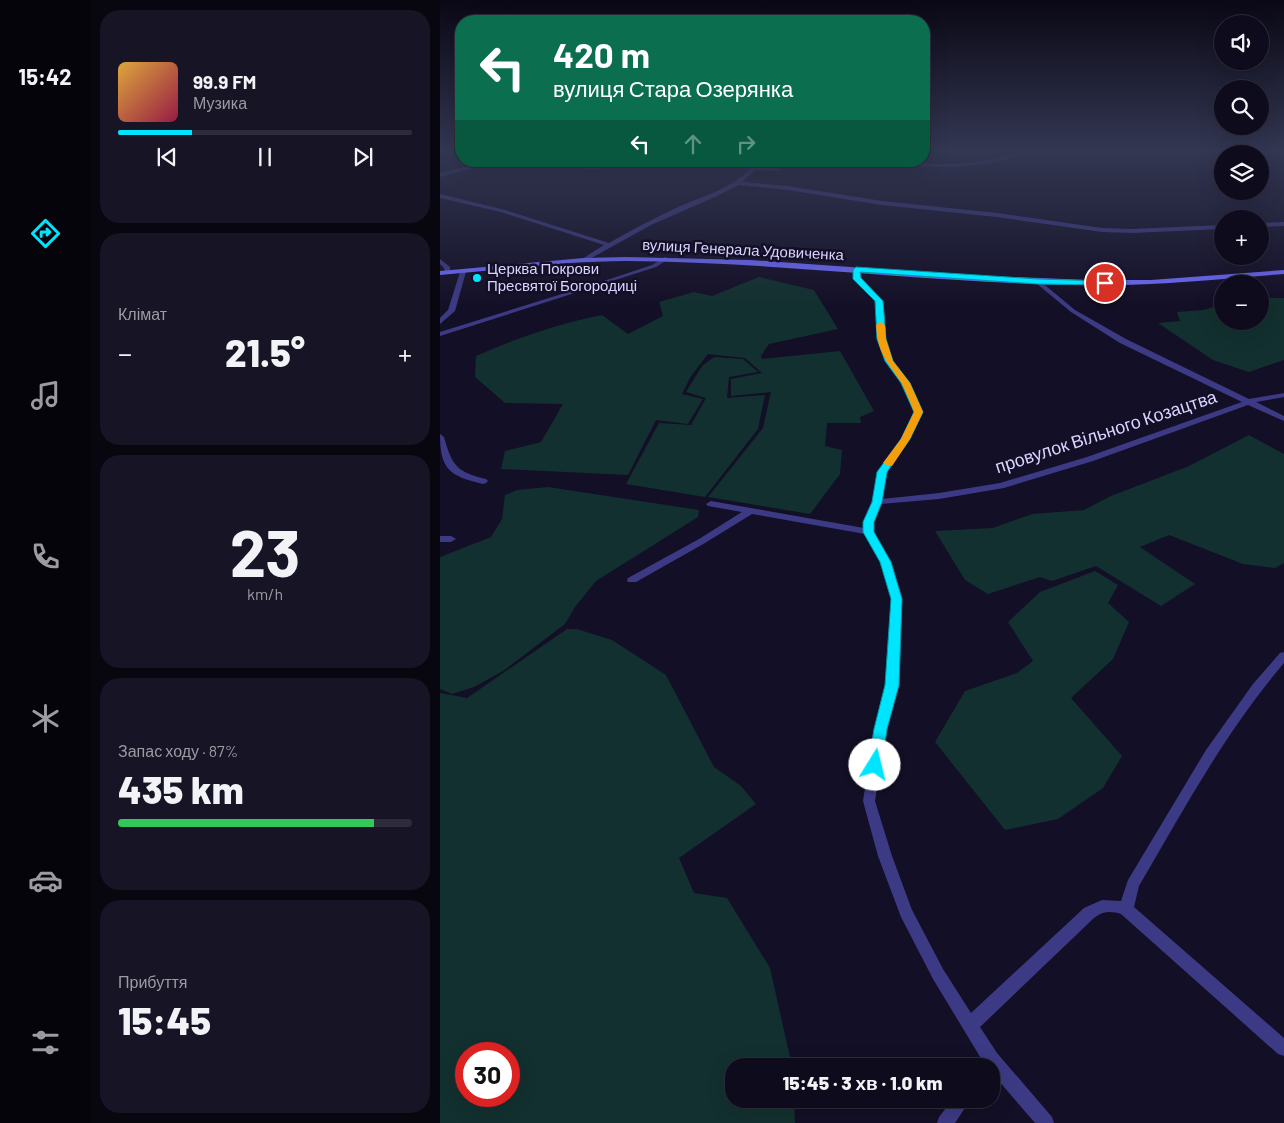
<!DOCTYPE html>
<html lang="uk">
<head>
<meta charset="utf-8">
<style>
  :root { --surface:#0e0b1c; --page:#171425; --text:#f1f3f6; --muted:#9b9ba3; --line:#2e2b3b; --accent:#00e5ff }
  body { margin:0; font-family:Barlow,sans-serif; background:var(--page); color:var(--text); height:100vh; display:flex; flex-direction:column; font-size:19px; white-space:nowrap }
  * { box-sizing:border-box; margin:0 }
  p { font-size:16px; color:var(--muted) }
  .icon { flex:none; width:28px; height:28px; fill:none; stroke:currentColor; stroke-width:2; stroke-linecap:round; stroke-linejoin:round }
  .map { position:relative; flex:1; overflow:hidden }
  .sheet { display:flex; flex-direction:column; gap:10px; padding:10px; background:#08060f; width:350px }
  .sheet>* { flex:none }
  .hud { position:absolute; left:15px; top:15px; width:475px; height:152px; border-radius:20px; box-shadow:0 5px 20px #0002,0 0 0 1px var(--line); background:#0b6e4f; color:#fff; overflow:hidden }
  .fabs { position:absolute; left:774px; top:15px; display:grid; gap:10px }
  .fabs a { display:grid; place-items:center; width:55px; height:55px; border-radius:50%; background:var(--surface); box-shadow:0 5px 20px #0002,0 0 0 1px var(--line); font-size:25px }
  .speed { position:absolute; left:15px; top:1042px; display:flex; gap:10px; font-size:25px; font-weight:700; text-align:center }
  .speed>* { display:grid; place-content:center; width:65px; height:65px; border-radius:50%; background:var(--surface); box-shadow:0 5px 20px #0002,0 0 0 1px var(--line); line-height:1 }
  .speed .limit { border:8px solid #d22; background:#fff; color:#111 }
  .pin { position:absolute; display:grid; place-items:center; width:42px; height:42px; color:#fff; margin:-21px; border:2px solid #fff; border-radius:50%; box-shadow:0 1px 5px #0007 }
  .me { position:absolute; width:55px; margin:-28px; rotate:9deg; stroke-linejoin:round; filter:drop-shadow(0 0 4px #0008) }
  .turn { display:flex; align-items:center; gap:18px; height:105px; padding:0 15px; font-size:22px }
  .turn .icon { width:65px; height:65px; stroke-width:2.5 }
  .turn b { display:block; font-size:35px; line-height:42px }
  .lanes { display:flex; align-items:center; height:48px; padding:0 15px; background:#0003; justify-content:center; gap:25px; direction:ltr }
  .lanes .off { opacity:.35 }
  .big { font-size:38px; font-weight:800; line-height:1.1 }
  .sheet .tile { flex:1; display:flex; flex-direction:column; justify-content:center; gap:8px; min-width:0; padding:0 18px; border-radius:20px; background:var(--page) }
  .sheet .dial { align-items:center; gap:0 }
  .dial b { font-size:65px; line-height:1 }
  .song { display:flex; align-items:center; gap:15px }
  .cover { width:60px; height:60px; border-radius:8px; background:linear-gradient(135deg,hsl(40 70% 55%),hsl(340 70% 35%)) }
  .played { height:5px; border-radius:2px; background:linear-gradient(90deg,var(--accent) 25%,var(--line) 25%) }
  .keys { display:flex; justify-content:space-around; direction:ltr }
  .heat { display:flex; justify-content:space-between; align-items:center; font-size:28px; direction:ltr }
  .charge { height:8px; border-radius:4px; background:linear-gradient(90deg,#34c759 87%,var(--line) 0) }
  .trip { position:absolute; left:285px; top:1058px; width:275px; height:50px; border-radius:20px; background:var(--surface); box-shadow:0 5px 20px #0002,0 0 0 1px var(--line); font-weight:800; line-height:50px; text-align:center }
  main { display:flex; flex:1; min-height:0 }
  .dock { display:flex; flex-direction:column; width:90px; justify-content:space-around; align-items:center; background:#06040b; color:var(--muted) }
  .dock .icon { width:35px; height:35px }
  .dock .selected { color:var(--accent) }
  .dock b { font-size:22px; color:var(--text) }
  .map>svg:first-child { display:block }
  .green { fill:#12302f; fill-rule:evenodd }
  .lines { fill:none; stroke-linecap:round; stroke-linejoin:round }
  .minor { fill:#3d3a85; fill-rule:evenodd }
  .secondary { fill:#6f6bff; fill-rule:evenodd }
  .route { fill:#00e5ff; stroke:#0095a6 }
  .slow { fill:#f59e0b }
  .poi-dot { fill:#00e5ff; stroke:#130f26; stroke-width:2 }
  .labels { text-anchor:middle; stroke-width:5; stroke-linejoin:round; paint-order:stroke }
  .far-street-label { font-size:15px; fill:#d9d4ff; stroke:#130f26 }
  .far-poi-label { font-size:15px; fill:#d9d4ff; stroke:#130f26; text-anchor:start }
  .street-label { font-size:18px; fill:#d9d4ff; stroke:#130f26 }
</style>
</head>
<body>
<main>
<nav class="dock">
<b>15:42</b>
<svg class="icon selected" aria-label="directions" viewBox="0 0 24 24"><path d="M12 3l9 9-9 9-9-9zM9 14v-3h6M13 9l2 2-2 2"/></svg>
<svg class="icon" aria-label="music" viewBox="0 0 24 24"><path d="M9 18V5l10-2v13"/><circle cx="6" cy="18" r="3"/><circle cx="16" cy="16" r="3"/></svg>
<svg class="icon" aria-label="phone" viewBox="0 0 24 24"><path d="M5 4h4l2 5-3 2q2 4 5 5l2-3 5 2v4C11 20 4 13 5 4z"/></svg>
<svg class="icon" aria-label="climate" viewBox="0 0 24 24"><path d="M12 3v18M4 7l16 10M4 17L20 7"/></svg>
<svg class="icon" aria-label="car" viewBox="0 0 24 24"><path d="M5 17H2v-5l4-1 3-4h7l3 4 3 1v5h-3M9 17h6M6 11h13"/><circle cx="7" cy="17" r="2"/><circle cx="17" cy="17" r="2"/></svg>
<svg class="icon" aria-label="filters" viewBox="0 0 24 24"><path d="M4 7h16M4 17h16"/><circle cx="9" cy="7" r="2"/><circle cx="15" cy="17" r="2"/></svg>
</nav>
<section class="sheet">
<div class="tile">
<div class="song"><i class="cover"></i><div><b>99.9 FM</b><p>Музика</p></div></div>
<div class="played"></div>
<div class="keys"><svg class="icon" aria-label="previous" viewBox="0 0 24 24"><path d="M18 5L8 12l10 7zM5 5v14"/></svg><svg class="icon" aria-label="pause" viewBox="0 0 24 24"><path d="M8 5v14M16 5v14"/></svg><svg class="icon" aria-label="next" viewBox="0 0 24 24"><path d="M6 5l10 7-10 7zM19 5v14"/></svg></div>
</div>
<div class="tile"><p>Клімат</p>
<div class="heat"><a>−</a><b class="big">21.5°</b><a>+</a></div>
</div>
<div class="tile dial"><b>23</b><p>km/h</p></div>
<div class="tile"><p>Запас ходу · 87%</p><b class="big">435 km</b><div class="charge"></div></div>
<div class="tile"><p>Прибуття</p><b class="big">15:45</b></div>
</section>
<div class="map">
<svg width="844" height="1123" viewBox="0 0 844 1123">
  <rect width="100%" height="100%" fill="#130f26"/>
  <!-- green -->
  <path class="green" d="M319,277l55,13 24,39 -69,15 -8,12 1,3 78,-8 34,60 -14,6 1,6h-34l-2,23 17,4 -2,24 -30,40 -102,-17 55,-69 8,-36 -40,4v-17l31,-6 -17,-15 -37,-4 -17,22 -9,18 21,5 -15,25 -32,-4 -28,55 -127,-6 4,-18 36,-9 22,-38 -58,-1 -30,-26 1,-21c42,-18 80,-32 126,-41l26,19 35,-18 -4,-14 35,-10 18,4z
    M820,298h24v62l-35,12 -36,-12 -55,-37 22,-2 -3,-9 27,-2 18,-6v17h38z
    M274,357l29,2 15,13 -29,5 -2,21 38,-3 -7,34 -53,68 -79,-13 33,-61 32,2 15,-27 -20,-6 16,-26z
    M809,435l35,19v109l-9,5 -32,-4 -74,-29 -29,12 55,37 -34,22 -65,-40 -44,15 -12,-4 -52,17 -23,-14 -30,-49 58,-3 39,-14 52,-4 27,-14 78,-30z
    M108,487l151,23 -1,7 -102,64 -21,26 -10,17 -62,47 -29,16 -22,7 -12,-5v-132l51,-20 11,-18 3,-24 12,-5z
    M655,571l23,14 -10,18 21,19 -16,37 -42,39 51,58 -19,32 -45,31 -53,11 -70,-88 30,-51 52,-18 16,-12 -25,-39 32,-30z
    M127,629h10l35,11 54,35 48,92 27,19 15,18 -77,54 15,35 33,5 43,70 22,98h-58v33h60l1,24h-355v-430l27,5zM26,1054h43v42h-43z"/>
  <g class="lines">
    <!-- minor -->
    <path class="minor" d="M587,149h9c-41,19 -90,20 -134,16 -9,-1 -22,0 -30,-4 31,0 62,5 94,2 21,-2 41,-8 61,-14z
      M708,149l-5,3 -3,-2 1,-1z
      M814,149h8l-10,5h-8z
      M50,161h10l-60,16v-4z
      M115,161l43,5 19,-5h7c-19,13 -49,9 -69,0z
      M266,161h14l62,8 -3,2 -24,-1 -13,12 46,4 94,15 115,12 105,15 30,1 90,-4v4l-90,4 -30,-1 -105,-15 -115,-12 -94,-15 -49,-5 -22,11 -66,29 -67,37 -3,-2 1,-1 22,-14 -103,-33 -61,-14v-4l65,16 104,33c22,-13 46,-25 69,-36 26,-11 52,-18 72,-38z
      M844,222v4l-24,1v-4z
      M225,257l3,2 -1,1 -11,7 -216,69v-4l170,-53 42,-14z
      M0,259l10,8v7l-5,-1 -1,-5 -4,-4z
      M414,269h4l2,10 22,22 3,38 8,22 17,22 13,29 -13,27 -24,33 -4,27 57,-6 61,-10 87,-26 155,-55 -122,-59 -49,-31 -35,-29v-2h4l35,29 51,29 123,60 35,-6v4l-28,5 28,14v5l-36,-16 -155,56 -89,27 -65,11 -58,5 -7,18 -1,10 18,30 11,37 -4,86 -12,44 -11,72 17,55 20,54 31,59 28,44 113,-105 18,-8 19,1 7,-21 78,-130 47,-66 27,-31 4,-1v11c-58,68 -100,146 -145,223l-5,21 150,131v18l-6,-2 -157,-140c-10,-3 -18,-3 -27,4l-114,109 17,26 55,64 2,6h-19l-44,-51v-6l-6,-1 -52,-86 -32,-62 -23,-61 -15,-55 11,-72 12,-44 6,-86 -11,-37 -16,-28 -113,-20 -47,29 -69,39h-8l-1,-2 1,-2 71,-39 43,-27 -34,-6 -2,-2 5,-3 153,27v-6l8,-20 6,-30 24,-33 13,-27 -13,-29 -17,-22 -8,-22 -1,-38 -22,-22z
      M23,270l3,2 -11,39 -15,13v-6l8,-8 12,-38z
      M0,434l4,3c8,29 13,35 42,42l2,2 -2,2 -3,1c-33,-8 -43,-14 -43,-50z
      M0,536h11l5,3 -5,3h-11z
      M513,1099h18l-16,24h-18l2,-6z"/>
    <!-- secondary -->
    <path class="secondary" d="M186,257l124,3 214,15 124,5h63l133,-10v4c-65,5 -130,12 -195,11 -155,-1 -308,-23 -463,-24 -62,0 -124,9 -186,14v-4l144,-13z"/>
  </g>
  <!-- sky -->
  <linearGradient id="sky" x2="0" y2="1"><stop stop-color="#0a0815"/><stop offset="0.49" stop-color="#333752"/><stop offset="1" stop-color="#333752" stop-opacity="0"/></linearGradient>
  <rect width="844" height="307" fill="url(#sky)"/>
  <!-- route -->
  <path class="route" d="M416,267l182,12 67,2 4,2 -4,2 -67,-1 -178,-12 1,6 22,23 3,38 7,22 17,22 13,29 -13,27 -23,33 -5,30 -8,20v10l17,30 11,37 -3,86 -12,44 -5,36 -2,4 -5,2 -5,-2 -2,-4 6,-36 11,-44 6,-86 -11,-37 -17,-30v-10l9,-20 5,-30 24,-33 13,-27 -13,-29 -16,-22 -8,-22 -2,-38 -22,-22v-9z"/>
  <!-- slow -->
  <path class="slow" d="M440,322l5,3 1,14 7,22 17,22 13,29 -13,27 -18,27h-4l-5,-3 18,-24 13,-27c-4,-10 -8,-21 -13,-30 -15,-23 -23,-28 -25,-57z"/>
  <!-- markers -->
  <circle class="poi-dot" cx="37" cy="278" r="5"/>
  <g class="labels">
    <!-- far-street labels -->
    <g class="far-street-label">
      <text transform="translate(303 250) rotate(3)" y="5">вулиця Генерала Удовиченка</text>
    </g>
    <!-- far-poi labels -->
    <g class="far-poi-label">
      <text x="47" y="274">Церква Покрови<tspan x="47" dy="17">Пресвятої Богородиці</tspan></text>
    </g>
    <!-- street labels -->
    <g class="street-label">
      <text transform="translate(666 432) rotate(-18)" y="6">провулок Вільного Козацтва</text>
    </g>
  </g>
</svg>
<div class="fabs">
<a><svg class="icon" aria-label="sound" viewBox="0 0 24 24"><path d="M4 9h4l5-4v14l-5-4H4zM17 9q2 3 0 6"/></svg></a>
<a><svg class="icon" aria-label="search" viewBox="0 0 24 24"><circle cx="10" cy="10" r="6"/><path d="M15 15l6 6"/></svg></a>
<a><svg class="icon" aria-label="layers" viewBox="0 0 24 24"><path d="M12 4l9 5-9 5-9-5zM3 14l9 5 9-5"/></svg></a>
<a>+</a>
<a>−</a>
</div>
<div class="speed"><div class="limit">30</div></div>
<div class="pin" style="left:665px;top:283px;background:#d93025"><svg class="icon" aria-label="arrive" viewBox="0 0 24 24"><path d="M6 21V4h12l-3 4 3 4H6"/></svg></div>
<svg class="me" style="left:435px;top:765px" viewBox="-20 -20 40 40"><circle r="19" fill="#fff"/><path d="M0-13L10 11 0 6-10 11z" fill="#00e5ff"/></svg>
<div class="trip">15:45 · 3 хв · 1.0 km</div>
<div class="hud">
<div class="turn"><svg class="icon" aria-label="left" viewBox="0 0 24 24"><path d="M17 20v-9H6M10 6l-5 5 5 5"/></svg><div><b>420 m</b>вулиця Стара Озерянка</div></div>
<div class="lanes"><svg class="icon" aria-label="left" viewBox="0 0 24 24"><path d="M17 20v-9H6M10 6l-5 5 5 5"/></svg><svg class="icon off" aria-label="ahead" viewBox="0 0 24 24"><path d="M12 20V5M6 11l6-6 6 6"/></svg><svg class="icon off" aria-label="right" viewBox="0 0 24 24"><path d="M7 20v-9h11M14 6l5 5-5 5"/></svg></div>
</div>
</div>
</main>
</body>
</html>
